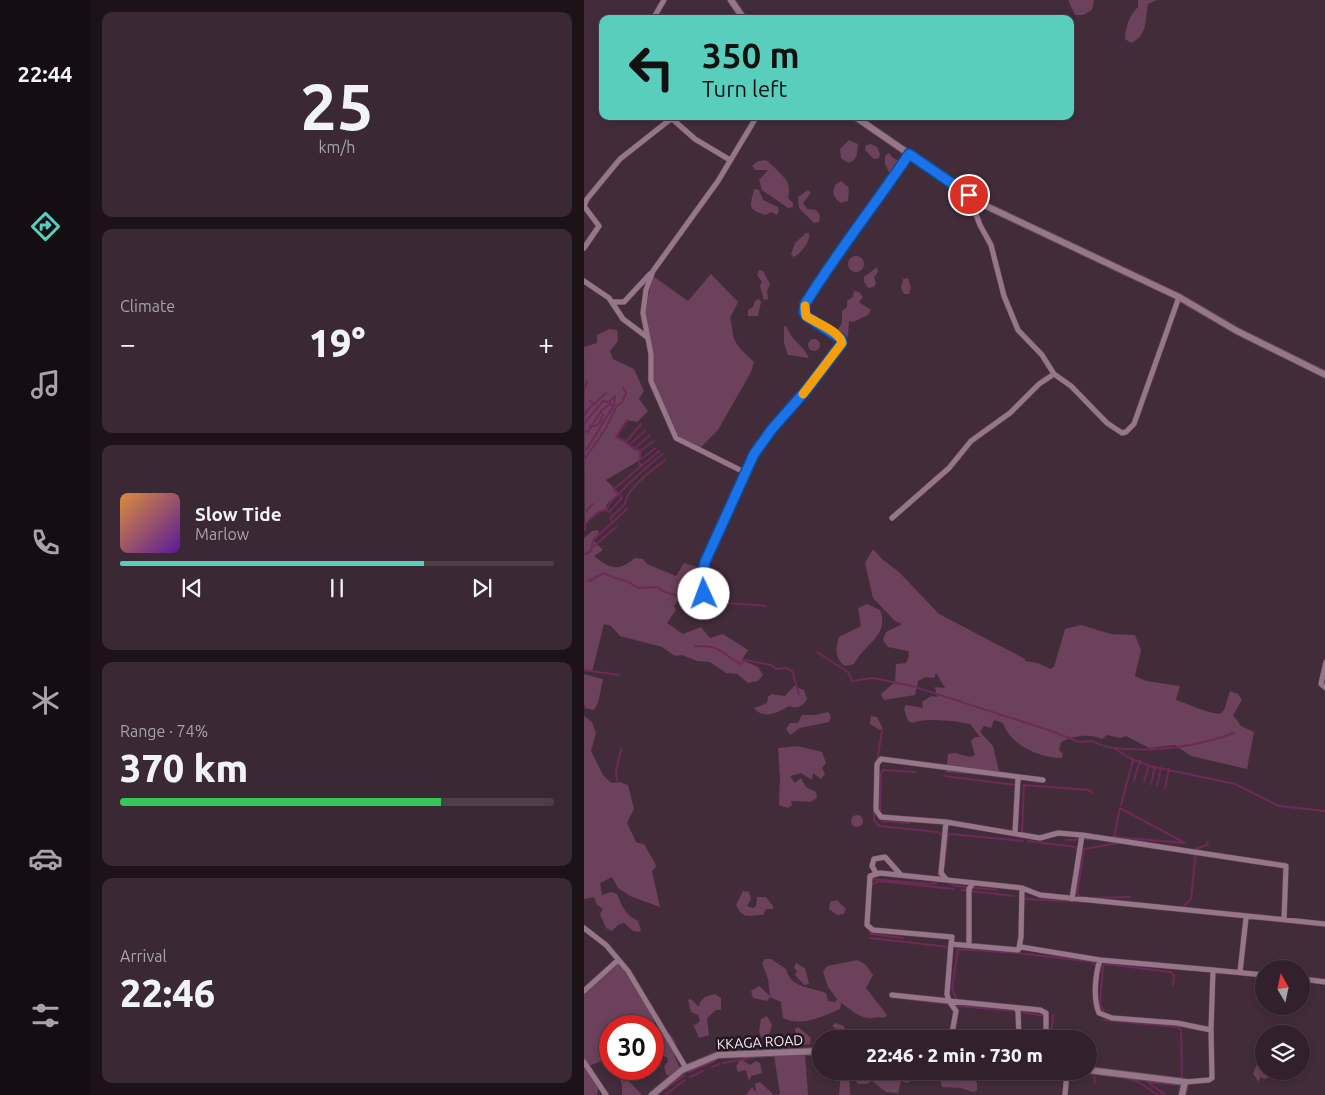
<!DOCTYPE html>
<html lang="en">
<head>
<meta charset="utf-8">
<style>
  :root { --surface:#32212c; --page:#3a2934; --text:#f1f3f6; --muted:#a8a3a9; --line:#4d3e48; --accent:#5acebd }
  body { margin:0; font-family:Ubuntu,sans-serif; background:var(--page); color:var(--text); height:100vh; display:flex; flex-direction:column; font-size:19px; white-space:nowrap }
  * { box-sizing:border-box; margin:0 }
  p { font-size:16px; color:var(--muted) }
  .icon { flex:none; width:28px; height:28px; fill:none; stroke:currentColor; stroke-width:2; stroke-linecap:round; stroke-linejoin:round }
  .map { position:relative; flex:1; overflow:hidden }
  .sheet { display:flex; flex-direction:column; gap:12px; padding:12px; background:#1c1218; width:494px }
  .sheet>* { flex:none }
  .top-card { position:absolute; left:15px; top:15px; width:475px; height:105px; border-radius:10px; box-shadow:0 2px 8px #0003,0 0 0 1px var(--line); background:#5acebd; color:#111; overflow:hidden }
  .needle { width:32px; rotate:351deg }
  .buttons { position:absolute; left:671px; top:960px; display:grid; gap:10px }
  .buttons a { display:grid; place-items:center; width:55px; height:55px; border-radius:50%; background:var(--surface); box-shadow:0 2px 8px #0003,0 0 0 1px var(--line); font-size:25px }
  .speed { position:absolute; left:15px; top:1015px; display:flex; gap:10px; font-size:25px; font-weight:700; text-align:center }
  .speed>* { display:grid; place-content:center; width:65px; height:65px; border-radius:50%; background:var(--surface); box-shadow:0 2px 8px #0003,0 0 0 1px var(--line); line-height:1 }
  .speed .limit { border:8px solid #d22; background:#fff; color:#111 }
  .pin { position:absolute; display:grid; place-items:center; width:42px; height:42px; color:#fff; margin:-21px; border:2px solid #fff; border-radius:50%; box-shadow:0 1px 5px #0007 }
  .me { position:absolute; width:55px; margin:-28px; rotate:358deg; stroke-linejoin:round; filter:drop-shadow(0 0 4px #0008) }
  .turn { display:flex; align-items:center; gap:18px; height:105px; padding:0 20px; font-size:22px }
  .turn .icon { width:65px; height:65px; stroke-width:2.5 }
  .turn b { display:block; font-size:35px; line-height:42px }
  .big { font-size:38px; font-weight:800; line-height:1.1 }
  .sheet .card { flex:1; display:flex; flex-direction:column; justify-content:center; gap:8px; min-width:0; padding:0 18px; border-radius:10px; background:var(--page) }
  .sheet .dial { align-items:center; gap:0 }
  .dial b { font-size:65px; line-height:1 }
  .song { display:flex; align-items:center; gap:15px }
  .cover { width:60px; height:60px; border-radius:8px; background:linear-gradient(135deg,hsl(30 70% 55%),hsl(270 70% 35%)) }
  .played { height:5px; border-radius:2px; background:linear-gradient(90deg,var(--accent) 70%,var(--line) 70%) }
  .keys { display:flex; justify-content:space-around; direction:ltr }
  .heat { display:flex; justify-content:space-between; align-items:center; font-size:28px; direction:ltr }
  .charge { height:8px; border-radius:4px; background:linear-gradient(90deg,#34c759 74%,var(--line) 0) }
  .trip { position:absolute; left:228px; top:1030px; width:285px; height:50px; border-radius:25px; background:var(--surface); box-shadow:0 2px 8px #0003,0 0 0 1px var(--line); font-weight:800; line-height:50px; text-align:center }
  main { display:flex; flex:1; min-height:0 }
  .menu { display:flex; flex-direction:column; width:90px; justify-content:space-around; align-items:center; background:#140d12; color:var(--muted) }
  .menu .icon { width:35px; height:35px }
  .menu .on { color:var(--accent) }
  .menu b { font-size:22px; color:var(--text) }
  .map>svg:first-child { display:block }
  .green { fill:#6b415b }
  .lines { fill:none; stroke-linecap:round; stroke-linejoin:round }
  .stream { stroke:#6d2a57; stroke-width:2 }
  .minor-casing { stroke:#614b58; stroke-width:6 }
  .tertiary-casing { stroke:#614b58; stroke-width:8 }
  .minor { stroke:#97768a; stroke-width:5 }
  .tertiary { stroke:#97768a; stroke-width:6 }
  .route-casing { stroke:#114b97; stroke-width:12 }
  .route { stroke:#1a73e8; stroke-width:9 }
  .slow { stroke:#f59e0b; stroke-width:9 }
  .labels { text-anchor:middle; stroke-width:5; stroke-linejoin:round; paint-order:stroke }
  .street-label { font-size:14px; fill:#fcecf5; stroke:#23181f }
</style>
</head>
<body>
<main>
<nav class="menu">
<b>22:44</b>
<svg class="icon on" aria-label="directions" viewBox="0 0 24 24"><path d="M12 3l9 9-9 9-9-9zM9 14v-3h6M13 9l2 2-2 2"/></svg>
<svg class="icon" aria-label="music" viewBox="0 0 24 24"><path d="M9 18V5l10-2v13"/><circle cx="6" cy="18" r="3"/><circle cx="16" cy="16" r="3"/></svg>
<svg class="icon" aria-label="phone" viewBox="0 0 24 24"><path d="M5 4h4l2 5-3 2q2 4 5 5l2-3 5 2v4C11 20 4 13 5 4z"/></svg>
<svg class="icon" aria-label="climate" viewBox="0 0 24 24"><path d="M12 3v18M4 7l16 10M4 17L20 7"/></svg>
<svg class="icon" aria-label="car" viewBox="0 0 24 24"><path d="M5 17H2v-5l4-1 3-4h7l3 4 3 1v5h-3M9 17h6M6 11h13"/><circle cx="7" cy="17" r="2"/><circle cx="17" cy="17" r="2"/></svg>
<svg class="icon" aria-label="filters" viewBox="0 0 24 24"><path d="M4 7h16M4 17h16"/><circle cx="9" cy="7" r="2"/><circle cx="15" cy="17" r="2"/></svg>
</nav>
<section class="sheet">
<div class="card dial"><b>25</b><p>km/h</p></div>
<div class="card"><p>Climate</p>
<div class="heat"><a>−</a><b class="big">19°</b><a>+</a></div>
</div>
<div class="card">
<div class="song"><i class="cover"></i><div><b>Slow Tide</b><p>Marlow</p></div></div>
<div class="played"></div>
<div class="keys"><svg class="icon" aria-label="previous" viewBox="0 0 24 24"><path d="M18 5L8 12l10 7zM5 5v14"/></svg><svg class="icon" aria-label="pause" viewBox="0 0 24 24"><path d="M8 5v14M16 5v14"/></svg><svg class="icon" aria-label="next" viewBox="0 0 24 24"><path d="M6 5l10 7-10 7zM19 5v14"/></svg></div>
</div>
<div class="card"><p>Range · 74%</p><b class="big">370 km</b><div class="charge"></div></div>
<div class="card"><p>Arrival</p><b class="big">22:46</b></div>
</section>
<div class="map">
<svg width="742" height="1095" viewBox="0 0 742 1095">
  <rect width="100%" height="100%" fill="#432c3a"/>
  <!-- green -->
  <path class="green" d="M484,0h26l-2,10 -9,5h-8z
    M554,0h19l-9,4c-3,15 0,32 -17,39l-6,-4c1,-14 4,-23 13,-32z
    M265,140l9,4c-1,10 0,16 -10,19l-7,-5 -1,-9z
    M287,144l6,3 3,7 -1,4 -5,1 -9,-9 1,-5z
    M305,153l4,5 8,4 -1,4 -10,9 -5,-11v-8z
    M181,160c5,2 5,4 9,7 10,11 18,14 14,31l5,5v4l-5,1 -26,-18 -3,-10 9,-10h-13l-3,-4 6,-5z
    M257,181l8,7 -1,13 -7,2c-8,-6 -9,-9 -6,-18z
    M170,189l5,1 4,10 15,7 1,4 -2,4 -6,-3 -5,3c-21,-6 -15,-10 -12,-26z
    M224,190l3,3 -8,10 4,6 9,1 4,5 -1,7 -5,1 -15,-15 -1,-11z
    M222,233h3c2,8 -8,20 -15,24l-3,-3 4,-11z
    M264 264a8 8 0 1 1 16 0a8 8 0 1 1-16 0Z
    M293,267l1,5 -4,5 2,6 -2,4 -6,1 -4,-6v-5z
    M175,270l4,1 7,13 -3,7 1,8 -4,1 -4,-14 2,-4 -5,-7z
    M127,274l27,28 -8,16c2,6 2,11 3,17 2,11 13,19 21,27l-3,10 -33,58 -18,18 -22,-11 -22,-49 -5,-18 -7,-55 9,-39 35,25z
    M324,278l3,10 -2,6h-5l-3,-6 2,-9z
    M270,291l5,1 4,5 -4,5 12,8 -3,5 -15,7 -4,-1 -1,16 -8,-3 -2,-5 4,-6v-12l5,-4v-6l6,-4z
    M175,299l2,3 -3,14h-10v-6l5,-3 2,-6z
    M200,326l3,1c4,14 16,17 22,31l-21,-3 -4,-12z
    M25,329l8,1 1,11 -8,10 3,8 21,10 10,22 -5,8 9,12 -11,11 -10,-2 -10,17 23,14v9l-34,20 13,13 -13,12v5l-8,2 -13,13 -1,-178 13,-4v-8z
    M224 345a6 6 0 1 1 12 0a6 6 0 1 1-12 0Z
    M14,530l1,4 -6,6 10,10 -9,6c16,13 24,16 41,2l8,1 4,5 29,12 8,-13 14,4 4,23 -2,15 -17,-8 -2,5h-4l-3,4 2,4 -9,13 16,11 18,-7 9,11 13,-4 25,16 -6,10 16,7 5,8 -5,6 -10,2 -11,-9 -11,-1 -16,-11 -13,-1 -15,-6 -7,1 -13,-9 -42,-11 -9,-10 -7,-2 -12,48 -8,-1v-133l8,-7z
    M289,549l9,10 17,13 40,42 86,45v2l13,2 12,6 4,-2 11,-38 16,-4 30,9 24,1 6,15 -6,26 11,5 34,5 -4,14c15,5 28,12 44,14l4,-4 6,-19 8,3 4,6 -9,15 8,11 13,6 -7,37 -56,-13 -16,-11 -26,3 -23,-12 -6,2 -13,-3 -5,4c-13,-6 -29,-3 -41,3l-2,8 4,4 -1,4c-22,0 -52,-13 -59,-35l-9,-3 -3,8 -7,-2 -4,6 13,14 6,25 4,6 -57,-5 2,-18 7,-1 15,4 5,-2 -4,-14 4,-4h5l-10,-13c-12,-3 -48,-7 -57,-1l-5,-2 -4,-12 2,-4 17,3 -1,-6 9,-6 6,1 -2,-10 10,1 -9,-15 -2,5 -8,-1 -8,4 -3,14 -31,5 -3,-6 14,-12 1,-18 10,-1 3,-7 -1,-5 -20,-4 -5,-7 3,-8 16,-8 -7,-3 -22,-23 -8,-35z
    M283,604l13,6c10,25 -15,33 -26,54l-9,2c-10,-7 -10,-17 -6,-29l22,-11 -3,-18z
    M0,674l19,5 -5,24 -4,7 -9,-2 -1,-4z
    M210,686l10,4 3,9c-5,8 -10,10 -18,7 -11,7 -26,14 -35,2l13,-5 1,-6 3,-3 14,2z
    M244,712l3,5 -2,5 -29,6 -10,7 -4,-6 4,-6h8l4,-8h14z
    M0,716l8,6 4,11 -5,18 12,24 8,8 8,-1 9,3 6,24 -7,14 9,19 9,3c3,8 10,15 11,22l-4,4 8,36 -30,-11 -12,-8 -6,-11 -12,6 2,12 9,-3 6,2c5,12 8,21 21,27l3,9 -2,2 -6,-1 -9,-8 -6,2 -6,6 -6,-3 -6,-14 3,-5 -6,-4 -3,-8 -10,2z
    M287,716l6,1 6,12 -3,1 -10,-6z
    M214,746l24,6 4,11 -4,5 3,6 -4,5 -8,-6 -1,7 -11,-7 -11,3 5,7 6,-5 5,9 10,5 1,6 -7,4 -19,-1 1,4 -4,3 -9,-3 1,-28 -2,-29z
    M267 821a6 6 0 1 1 12 0a6 6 0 1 1-12 0Z
    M159,891l6,1 2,7 -4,7 6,2 3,-2 1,-9h9l7,9v3h-7l-3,6c-15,0 -20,5 -27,-10z
    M253,900l9,9 -2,5 -7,1 -8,-6 1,-7z
    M181,959h6l15,10c4,19 25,18 40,24l2,8 7,1 2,-3 -9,-12 -5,-15 4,-6 31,-6 8,5 7,10 -7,13 21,27 -3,3c-7,-2 -10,1 -16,0 -10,-1 -19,-10 -27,-15l-1,6c-18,8 -39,18 -57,9l-2,-16 -11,-5 -3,4 -14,-3 -2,-7 8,-5 11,10 -2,-17 -6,-16z
    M212,963l9,5 4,16 -5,1 -9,-10 2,-4 -3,-3z
    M31,964l6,1 20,33 11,6 3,9 -2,6 2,5 -4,2h-41v31l-21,9 -5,-6v-67z
    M131,994l6,4v12h-5l-9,8 2,17 -10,3 -6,-14 3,1 4,-4 -2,-6 -7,-3 -3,-12 3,-1 8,8 1,-5 5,-5z
    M183,1016l5,9 -3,10 -3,2h-5l-2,-6 2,-12z
    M251,1023l9,3 3,13h-7l1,-6 -9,-7z
    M214,1027l13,11 -1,6 -7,1 -7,-8 -1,-8z
    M83,1031c7,8 12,13 7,24l7,15 -11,7 -4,-3 -2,-8 4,-4 -1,-5 -4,-1 -4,6 2,4 -8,2v-25l7,-9 6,2z
    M221,1054l3,41h-62l6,-8 4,5 -1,-8 5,-2 14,13 6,-1 -6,-39z
    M157,1059l9,6 6,-4 4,2 2,10 -11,3 -2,5 -3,-11 -8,2 -2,-6z
    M680,1062v9h14v5l-4,-2 -9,5 -5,-2 -1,5 -6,-8 3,-8z
    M0,1064c7,9 17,19 13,31h-13z
    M257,1071h8l1,24h-11z
    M270,1071h59l-1,8 -4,4 -7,-2 -3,12 -12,-1 -14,-11 -5,3h-9l-4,-5z
    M368,1074l10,6 3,-6 8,2 4,7v7l-4,2 -12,-4 -19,-1 -2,-8 4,-4z
    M35,1076l5,5 4,-1 14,15h-20v-10z"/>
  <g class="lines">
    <!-- stream -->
    <path class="stream" d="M0,391l3,-10
      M0,399v3
      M6,401l6,4
      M0,413l22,-20
      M0,417l6,-10
      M16,421l3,-6 -2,-3
      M0,424l19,-23 6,1 6,-6
      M6,426h5l7,-5
      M0,431l4,1 13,-21 9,-7 -1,-2 4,4
      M42,442l-10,-5 11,-17
      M45,445l-3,-3 15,-18
      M0,449h3l27,-44 1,-9
      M50,449l-5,-4 16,-14
      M56,451l-6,-2 16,-14
      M56,459v-8l14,-10
      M0,460l22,-32 10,-21 6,-5 4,-9 -3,-5
      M57,466l-3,-5 18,-13
      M22,510l3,2 13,-14 -8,-9 45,-38
      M0,513l9,-9
      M29,522l14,-13
      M0,523l2,5 -2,2
      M0,525l14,-13 8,-2c1,-8 48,-50 57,-56
      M9,547l23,-20
      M1,554l6,-3 2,-11 20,-18 -3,-4 15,-14c1,-15 28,-35 40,-44
      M5,581l15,-8c11,7 22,5 34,15l20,-1 4,4 35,11 7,-5
      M123,593l2,-1 20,11 37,3
      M111,646c31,0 23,7 46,18l4,-4 26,5 5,4 10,-1 6,3 7,23
      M233,652l32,21 3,8 21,-3 39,8 139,45 28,11 14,-1c10,7 22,7 34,8 38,2 71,-3 107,-16
      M0,670l35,5
      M531,749l15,9 20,8 85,18 44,22 47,5
      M293,761l5,-30
      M360,776l72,9
      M33,780l-1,-9 5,-22
      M550,780l6,-19
      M560,782l5,-17
      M567,784l4,-17
      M573,785l4,-17
      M581,788l4,-19
      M537,805l12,-45
      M290,811v9l5,6 59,6 5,4
      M296,813l1,-39 2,-4 32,2
      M296,818l3,3 26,2
      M438,833l2,-48 65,5 3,3
      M529,837l72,6 -65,-35 -6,29
      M482,840l24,-1
      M444,841l41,5 6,1 2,4
      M360,866l4,-30 2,-2 73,7
      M286,879l61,5 5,-1 3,-11
      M360,881l13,5 40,4
      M287,885l8,-4 75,8
      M378,890l51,6
      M496,897l-3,-4 7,-44 34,-6
      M506,898l40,-1
      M440,899l62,3
      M599,907l8,-8 5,-50 11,-4 1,-3
      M284,927l3,7 32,4
      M286,938l79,9
      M433,953l70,8 6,1 3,4
      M323,999l42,5
      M372,999l-4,-11 6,-39 57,4
      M374,1006l58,5
      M436,1012l25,4
      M521,1014l-5,-10 3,-38 2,-2 66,8 3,4 -1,9
      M520,1020l74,7 3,3 1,45 -2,4
      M467,1039l2,-24
      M224,1055h12
      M139,1063l37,-7
      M128,1067l8,-3
      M452,1071h1
      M492,1071l13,2
      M105,1072l25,-11
      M510,1074l1,9
      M517,1075l12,1
      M106,1077l13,-6
      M542,1078l11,3 21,14
      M564,1082l32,3
      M564,1082l17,13
      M82,1088l19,-13
      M81,1095l20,-15"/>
    <defs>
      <path id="minor" d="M69,19l11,-19
        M86,117l25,22 35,21
        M385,196l11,29 11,20 13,51 14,34 24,25 12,19 17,12 36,37 15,10 4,-1 8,-8 45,-127
        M0,248l15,-22 -15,-20 3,-7 33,-40 52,-41
        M0,281l25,17 14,21 24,18
        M29,302h11l26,-28
        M160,472l-68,-34 -25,-57v-27l-8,-41 3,-23 7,-19 65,-90 39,-65
        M308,518l57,-50 22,-27 39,-28 29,-29 15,-10
        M122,602l-4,-27 3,-13 49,-108 18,-25 36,-41 34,-45c-3,-12 -26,-20 -36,-27l-2,-4 1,-8c32,-52 70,-99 104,-150
        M742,662l-5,22 5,4
        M362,822l-65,-5 -5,-7 1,-46 4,-5 162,21
        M431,833l3,-55
        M292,873l-4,-7 2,-7 11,-2 16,18
        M362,879l-5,-6 5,-51 94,16 18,-5 24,2 204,31 -2,54
        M438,888l18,7 286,29
        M488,899l10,-64
        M0,928l22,17 22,26 58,97
        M367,944l1,-7 -79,-7 -6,-5 3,-49 10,-3 142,15 -1,49 -2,11
        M385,945v-56l4,-6
        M516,960l113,10 -2,60
        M629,970l51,5
        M656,972l6,-54
        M718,979l24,3
        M0,991l34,-31
        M308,995l57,6 7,10 -5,28
        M432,1008l2,3 1,28
        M462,1039v-26l-6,-3 -91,-9 -2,-7 4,-50 67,6 3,-3 79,13c-5,15 -7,39 -1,53l13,5 65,5 34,7 1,48 -3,2 -24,2
        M0,1062l22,33
        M481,1095l2,-24"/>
      <path id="tertiary" d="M147,0l13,19
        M270,116l128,88 197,93 58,34 89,44
        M504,1070l97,12 -3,13
        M68,1095l30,-25 36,-15 102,-4"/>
    </defs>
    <!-- minor casing -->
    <use href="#minor" class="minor-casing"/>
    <!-- tertiary casing -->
    <use href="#tertiary" class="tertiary-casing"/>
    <!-- minor -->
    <use href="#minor" class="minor"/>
    <!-- tertiary -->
    <use href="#tertiary" class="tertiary"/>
  </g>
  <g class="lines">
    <defs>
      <path id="route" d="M120,594l-2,-19 3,-13 49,-108 18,-25 36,-41 34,-45 -1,-4 -35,-23 -2,-4 1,-8c32,-52 70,-99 104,-150l60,41"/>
    </defs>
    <!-- route casing -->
    <use href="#route" class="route-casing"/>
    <!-- route -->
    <use href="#route" class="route"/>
    <!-- slow -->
    <path class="slow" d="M219,394l39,-51c-2,-12 -26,-20 -36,-27l-1,-10"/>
  </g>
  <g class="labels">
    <!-- street labels -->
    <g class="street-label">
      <text transform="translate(176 1042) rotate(-3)" y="5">KKAGA ROAD</text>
    </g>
  </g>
</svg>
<div class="buttons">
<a><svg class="needle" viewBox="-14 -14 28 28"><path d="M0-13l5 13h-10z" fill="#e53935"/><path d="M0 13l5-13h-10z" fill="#a8a3a9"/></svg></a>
<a><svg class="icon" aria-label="layers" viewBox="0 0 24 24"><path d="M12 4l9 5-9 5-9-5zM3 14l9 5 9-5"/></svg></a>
</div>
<div class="speed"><div class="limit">30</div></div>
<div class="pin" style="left:385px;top:195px;background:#d93025"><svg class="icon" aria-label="arrive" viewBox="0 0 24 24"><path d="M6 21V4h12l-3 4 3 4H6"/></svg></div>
<svg class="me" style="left:120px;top:594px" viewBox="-20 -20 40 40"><circle r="19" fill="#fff"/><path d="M0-13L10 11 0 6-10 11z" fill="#1a73e8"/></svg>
<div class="trip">22:46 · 2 min · 730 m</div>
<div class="top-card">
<div class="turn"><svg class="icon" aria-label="left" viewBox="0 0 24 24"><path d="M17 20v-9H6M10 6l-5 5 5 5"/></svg><div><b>350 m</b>Turn left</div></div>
</div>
</div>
</main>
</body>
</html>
